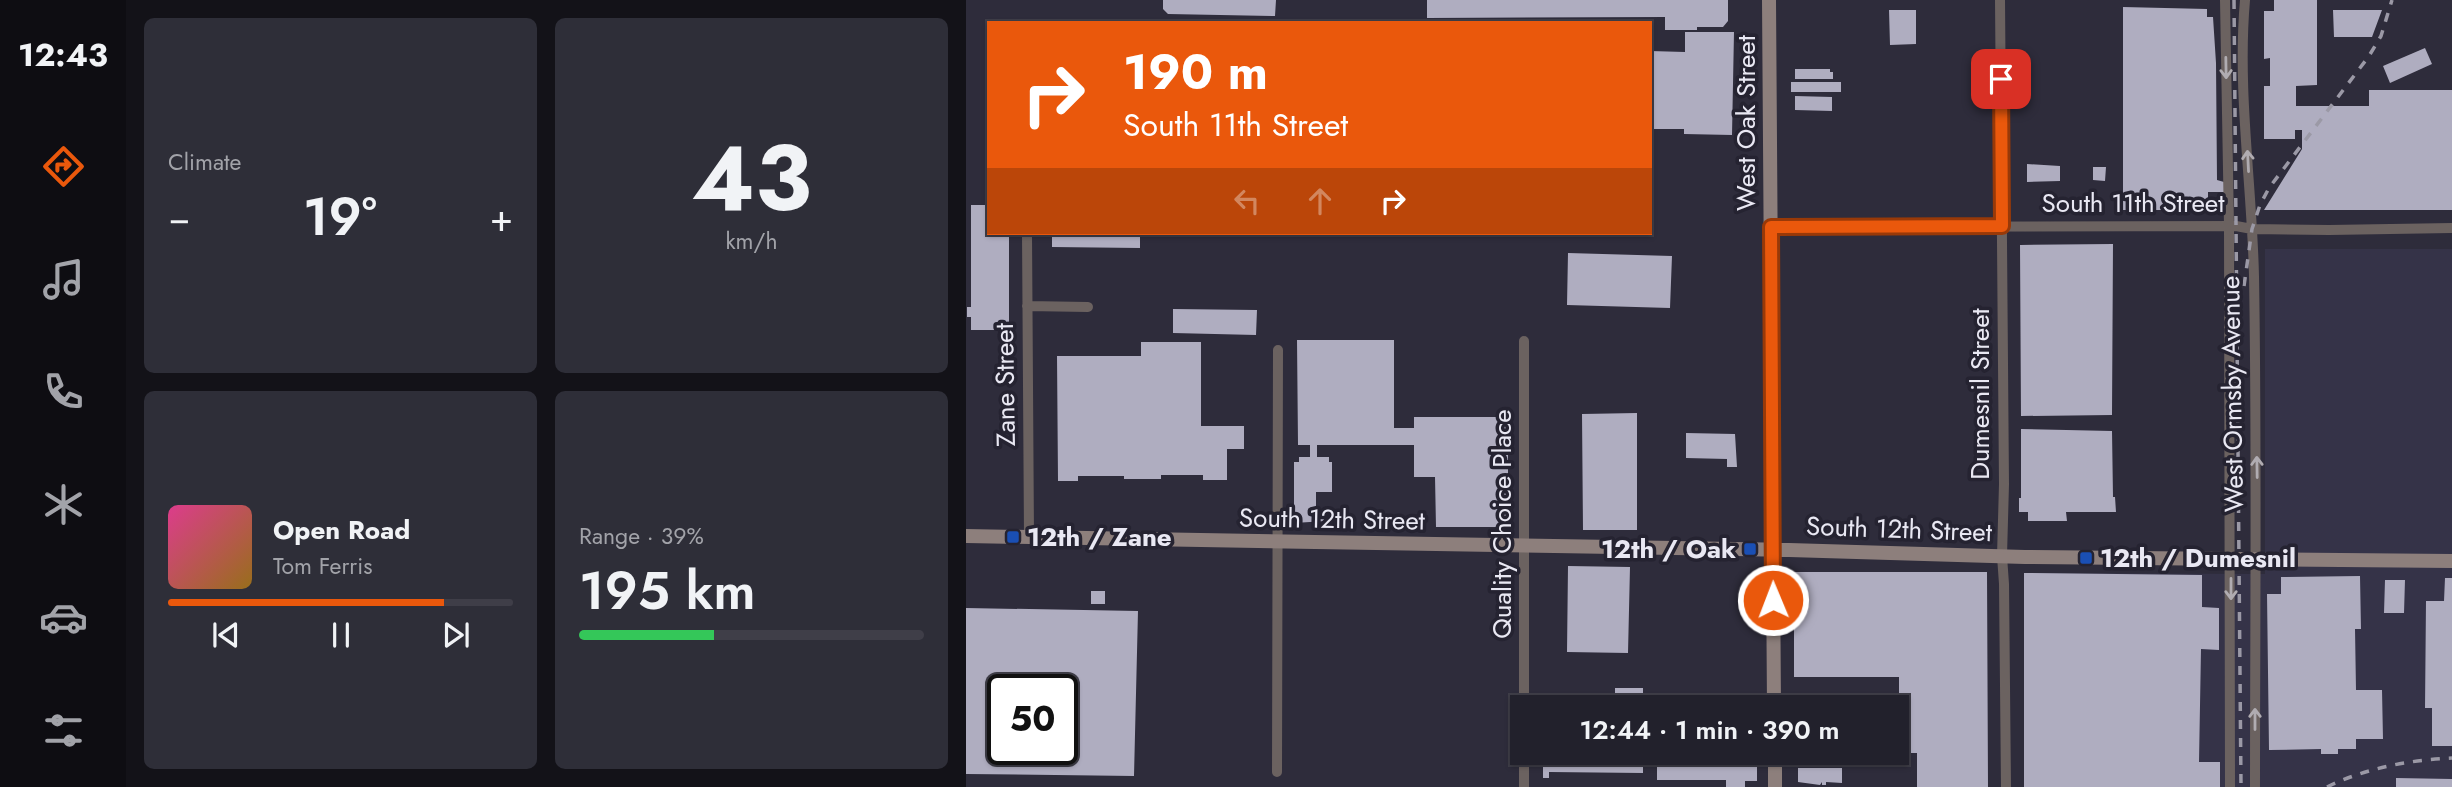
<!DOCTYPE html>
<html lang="en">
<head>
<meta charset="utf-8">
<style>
  :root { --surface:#22212c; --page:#2e2e38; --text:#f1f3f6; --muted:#a2a3a9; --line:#3f3e48; --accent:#ea580c }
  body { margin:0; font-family:Jost,sans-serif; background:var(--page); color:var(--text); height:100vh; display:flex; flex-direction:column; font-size:26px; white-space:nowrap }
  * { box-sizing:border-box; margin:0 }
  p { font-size:23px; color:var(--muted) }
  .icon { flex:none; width:38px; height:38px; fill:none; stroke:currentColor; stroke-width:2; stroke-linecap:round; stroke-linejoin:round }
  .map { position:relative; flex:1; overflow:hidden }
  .sheet { display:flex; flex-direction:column; gap:18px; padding:18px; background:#131218; width:840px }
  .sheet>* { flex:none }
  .banner { position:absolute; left:21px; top:21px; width:665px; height:214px; border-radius:0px; box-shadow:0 2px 5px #0004,0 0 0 2px var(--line); background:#ea580c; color:#fff; overflow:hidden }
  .speed { position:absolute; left:21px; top:674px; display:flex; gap:14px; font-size:35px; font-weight:700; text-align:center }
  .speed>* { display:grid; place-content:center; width:91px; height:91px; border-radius:50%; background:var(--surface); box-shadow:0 2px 5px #0004,0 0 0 2px var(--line); line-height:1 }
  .speed .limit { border:4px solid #111; border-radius:10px; background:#fff; color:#111 }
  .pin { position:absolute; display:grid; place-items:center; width:60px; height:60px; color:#fff; margin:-30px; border-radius:14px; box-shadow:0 4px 10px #0006 }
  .me { position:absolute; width:77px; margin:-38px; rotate:359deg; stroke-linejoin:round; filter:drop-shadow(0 0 5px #0008) }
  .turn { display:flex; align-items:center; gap:24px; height:147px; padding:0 21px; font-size:32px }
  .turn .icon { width:91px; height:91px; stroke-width:2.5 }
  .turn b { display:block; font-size:49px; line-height:60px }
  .lanes { display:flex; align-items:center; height:66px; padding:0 21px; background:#0003; justify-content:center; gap:35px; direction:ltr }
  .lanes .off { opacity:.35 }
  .big { font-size:52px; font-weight:600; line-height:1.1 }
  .sheet .card { flex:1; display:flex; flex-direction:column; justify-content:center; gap:10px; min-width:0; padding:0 24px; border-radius:10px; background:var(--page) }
  .sheet .dial { align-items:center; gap:0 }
  .dial b { font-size:91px; line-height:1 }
  .song { display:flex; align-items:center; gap:21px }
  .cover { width:84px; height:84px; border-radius:10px; background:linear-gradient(135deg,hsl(330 70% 55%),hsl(40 70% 35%)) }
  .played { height:7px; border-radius:4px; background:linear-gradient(90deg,var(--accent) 80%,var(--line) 80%) }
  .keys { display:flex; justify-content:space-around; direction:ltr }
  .heat { display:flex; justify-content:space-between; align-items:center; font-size:38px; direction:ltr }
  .charge { height:10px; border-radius:5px; background:linear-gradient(90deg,#34c759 39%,var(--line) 0) }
  .sheet .tiles { flex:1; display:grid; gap:18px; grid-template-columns:repeat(2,1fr) }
  .trip { position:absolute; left:544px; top:695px; width:399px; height:70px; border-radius:0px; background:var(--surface); box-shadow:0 2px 5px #0004,0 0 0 2px var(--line); font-weight:600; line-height:70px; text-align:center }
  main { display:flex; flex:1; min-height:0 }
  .tab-bar { display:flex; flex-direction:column; width:126px; justify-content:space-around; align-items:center; background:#0e0d12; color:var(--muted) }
  .tab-bar .icon { width:49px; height:49px }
  .tab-bar .on { color:var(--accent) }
  .tab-bar b { font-size:32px; color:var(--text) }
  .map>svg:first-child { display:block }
  .built { fill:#353348 }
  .building { fill:#afadc0; fill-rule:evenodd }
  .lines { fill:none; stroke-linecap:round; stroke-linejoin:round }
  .street { stroke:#6b6260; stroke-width:10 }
  .secondary { stroke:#8d7f7c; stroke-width:14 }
  .rail { stroke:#9b99a6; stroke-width:3.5; stroke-dasharray:9 9; stroke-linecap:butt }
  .oneway { stroke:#b0acb1 }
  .route-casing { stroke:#983908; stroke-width:18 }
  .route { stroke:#ea580c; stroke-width:12 }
  .transit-dot { fill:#1a4fb4; stroke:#252331; stroke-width:2.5 }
  .labels { text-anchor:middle; stroke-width:7; stroke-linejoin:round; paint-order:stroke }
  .street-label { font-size:26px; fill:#e9e8f3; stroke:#252331 }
  .poi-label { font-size:26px; font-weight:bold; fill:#e9e8f3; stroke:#252331; text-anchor:start }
</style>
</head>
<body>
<main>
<nav class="tab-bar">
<b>12:43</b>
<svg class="icon on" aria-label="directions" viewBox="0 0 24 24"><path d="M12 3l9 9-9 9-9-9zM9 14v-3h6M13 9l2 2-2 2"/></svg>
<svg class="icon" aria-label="music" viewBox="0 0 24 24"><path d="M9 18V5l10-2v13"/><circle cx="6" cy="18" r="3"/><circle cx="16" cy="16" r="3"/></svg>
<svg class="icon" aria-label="phone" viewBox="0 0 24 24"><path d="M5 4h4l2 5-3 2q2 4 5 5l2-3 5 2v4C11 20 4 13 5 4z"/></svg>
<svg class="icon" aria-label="climate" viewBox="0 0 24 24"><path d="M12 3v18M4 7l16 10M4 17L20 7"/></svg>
<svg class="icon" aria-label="car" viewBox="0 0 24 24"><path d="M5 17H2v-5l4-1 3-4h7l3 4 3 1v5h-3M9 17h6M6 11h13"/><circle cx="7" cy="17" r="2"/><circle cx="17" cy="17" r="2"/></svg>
<svg class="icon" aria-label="filters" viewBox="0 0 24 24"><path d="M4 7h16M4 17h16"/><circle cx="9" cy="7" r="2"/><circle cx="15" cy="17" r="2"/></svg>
</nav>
<section class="sheet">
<div class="tiles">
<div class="card"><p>Climate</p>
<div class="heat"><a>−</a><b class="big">19°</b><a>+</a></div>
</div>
<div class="card dial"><b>43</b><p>km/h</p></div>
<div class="card">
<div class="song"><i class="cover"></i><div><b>Open Road</b><p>Tom Ferris</p></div></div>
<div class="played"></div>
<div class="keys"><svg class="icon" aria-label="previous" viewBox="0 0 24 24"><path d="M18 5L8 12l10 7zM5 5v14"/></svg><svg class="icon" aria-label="pause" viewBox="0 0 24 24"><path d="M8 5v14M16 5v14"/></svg><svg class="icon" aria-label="next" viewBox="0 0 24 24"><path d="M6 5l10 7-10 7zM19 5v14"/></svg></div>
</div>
<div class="card"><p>Range · 39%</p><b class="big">195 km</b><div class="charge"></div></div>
</div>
</section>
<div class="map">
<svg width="1486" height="787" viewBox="0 0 1486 787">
  <rect width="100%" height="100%" fill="#2e2c3b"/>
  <!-- built -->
  <path class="built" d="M1299,249h187v538h-428v-214l241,1z"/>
  <!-- building -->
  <path class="building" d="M197,0h113l-1,16 -107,-2 -5,-5z
    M461,0h301v21l-5,6h-26v3h-32v-13l-238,1z
    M1308,0h43v85l-21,1v20h73v-16h83v120h-188l38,-61v-19h-7v9h-31v-53h6v-28l-6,1v-48h10z
    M1157,7l84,2v8h6l3,46 1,117 7,2v10h-16v18h-85z
    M923,10h27v34l-26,1z
    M1367,10h49l-10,27h-38z
    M719,32h49l-2,103 -48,-1v-5h-34v-78l35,1z
    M1459,48l7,16 -42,19 -7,-17z
    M829,69h35v3h3v7h-38z
    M825,82h50v10h-50z
    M829,96l37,1v14l-37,-1z
    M1061,164l33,2v15l-33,1z
    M1127,167h13l-1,14 -12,-1z
    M5,205h18v28h20v97h-38v-13h-4v-10h4z
    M86,233h88v15l-88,-1z
    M1147,244l-1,171 -91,1 -1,-171z
    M602,253l104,3 -2,52 -103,-3z
    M207,309l84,1 -1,25 -83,-2z
    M331,340h97v88h20v-11h94v110h-72l-1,-50h-21v-32h-97v12h12v5h3v30h-16v21l10,1v7l-32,2v-61h5v-5h11v-12h-12z
    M175,342h60v84h43v23h-17v31h-24v-5h-42v4h-37v-3h-46v5h-20l-1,-125h84z
    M671,413v117h-54l-1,-116z
    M1055,429l91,2 1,66h2l1,15h-50l1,9h-39v-9h-9v-14h2z
    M720,433l49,1 2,33h-10v-8l-41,-1z
    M602,566l62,1 -2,86 -61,-1z
    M828,572h193l1,215h-71v-34h-18v-76h-105z
    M1058,573l178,2v32l17,1v42l-18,-1 -2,113h21v25h-196z
    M1394,576l1,53h-6l1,61h26l1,49h-27v10h-18v5h-17v-5l-52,1 -2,-156h14v-17z
    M1479,578h7v168h-20v-38h-7l1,-107h18z
    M1419,580h20l-1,33h-20z
    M125,591h14v13h-14z
    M0,608l172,3 -4,165 -168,-2zM37,690h59v59h-59z
    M649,688h28v19h-100v-10l72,1z
    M834,694l82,1v12h-82z
    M577,752h100v21l-94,-1v6h-6z
    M691,752h100v29h-12v6h-19v-7h-69z
    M832,768h44v15l-16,-1v3h-4v-3l-2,3 -22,-3z
    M1430,778l56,1v8h-56z"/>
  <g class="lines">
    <!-- street -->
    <path class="street" d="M1034,0l4,484 -2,72 2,28 2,203
      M1259,0l4,226 1,561
      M1279,0c-8,91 7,185 9,276 3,171 1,341 1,511
      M805,227l465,-1 16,3 77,1 123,-2
      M61,233l2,304
      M61,306l61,1
      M558,341v366
      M311,772l1,-422
      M558,787v-35"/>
    <!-- secondary -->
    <path class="secondary" d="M803,0l5,707
      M0,536l823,14 236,7 427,4
      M809,752v35"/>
    <!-- rail -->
    <path class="rail" d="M1268,0l7,787
      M1278,286l8,-57 8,-24 9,-17 100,-132 12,-20 11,-36
      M1361,787c39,-19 82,-27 125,-29"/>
  </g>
  <!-- one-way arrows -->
  <defs><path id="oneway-shaft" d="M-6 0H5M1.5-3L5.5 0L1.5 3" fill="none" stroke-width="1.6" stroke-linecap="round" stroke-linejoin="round" transform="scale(1.75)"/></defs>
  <g class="oneway">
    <use href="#oneway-shaft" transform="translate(1260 68) rotate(89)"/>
    <use href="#oneway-shaft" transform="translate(1282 161) rotate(-93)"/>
    <use href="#oneway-shaft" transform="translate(1291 467) rotate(-91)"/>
    <use href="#oneway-shaft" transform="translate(1265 589) rotate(90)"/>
    <use href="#oneway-shaft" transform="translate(1289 719) rotate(-90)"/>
  </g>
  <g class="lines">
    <defs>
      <path id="route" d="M807,600l-2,-373 231,-1 -1,-147"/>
    </defs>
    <!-- route casing -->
    <use href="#route" class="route-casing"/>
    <!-- route -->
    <use href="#route" class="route"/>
  </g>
  <!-- markers -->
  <g class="transit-dot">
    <rect x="40" y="530" width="14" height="14" rx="3.5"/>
    <rect x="777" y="542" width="14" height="14" rx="3.5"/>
    <rect x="1113" y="551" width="14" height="14" rx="3.5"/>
  </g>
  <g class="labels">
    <!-- street labels -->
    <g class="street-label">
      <text transform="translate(780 123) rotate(-90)" y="9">West Oak Street</text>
      <text x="1167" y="212">South 11th Street</text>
      <text transform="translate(39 385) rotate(-91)" y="9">Zane Street</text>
      <text transform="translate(1014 394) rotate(-90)" y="9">Dumesnil Street</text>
      <text transform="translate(1266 394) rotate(-91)" y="9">West Ormsby Avenue</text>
      <text transform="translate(366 519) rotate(1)" y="9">South 12th Street</text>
      <text transform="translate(536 524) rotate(-90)" y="9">Quality Choice Place</text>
      <text transform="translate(933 529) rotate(2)" y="9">South 12th Street</text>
    </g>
    <!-- poi labels -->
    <g class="poi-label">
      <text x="61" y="546">12th / Zane</text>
      <text x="770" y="558" text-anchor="end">12th / Oak</text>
      <text x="1134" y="567">12th / Dumesnil</text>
    </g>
  </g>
</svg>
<div class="speed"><div class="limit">50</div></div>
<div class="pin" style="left:1035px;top:79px;background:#d93025"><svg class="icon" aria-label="arrive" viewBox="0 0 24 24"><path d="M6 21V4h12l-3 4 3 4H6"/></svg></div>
<svg class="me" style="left:807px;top:600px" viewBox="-20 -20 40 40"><circle r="17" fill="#ea580c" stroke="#fff" stroke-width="3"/><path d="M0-11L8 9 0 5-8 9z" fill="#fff"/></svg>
<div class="trip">12:44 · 1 min · 390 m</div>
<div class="banner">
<div class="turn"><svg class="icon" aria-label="right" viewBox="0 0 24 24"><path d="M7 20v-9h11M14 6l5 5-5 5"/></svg><div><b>190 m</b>South 11th Street</div></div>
<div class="lanes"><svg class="icon off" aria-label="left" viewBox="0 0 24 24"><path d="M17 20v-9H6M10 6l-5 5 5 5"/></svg><svg class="icon off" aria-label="ahead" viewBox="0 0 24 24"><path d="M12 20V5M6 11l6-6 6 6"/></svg><svg class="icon" aria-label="right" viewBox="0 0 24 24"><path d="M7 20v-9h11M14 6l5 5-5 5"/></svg></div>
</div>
</div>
</main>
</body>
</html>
